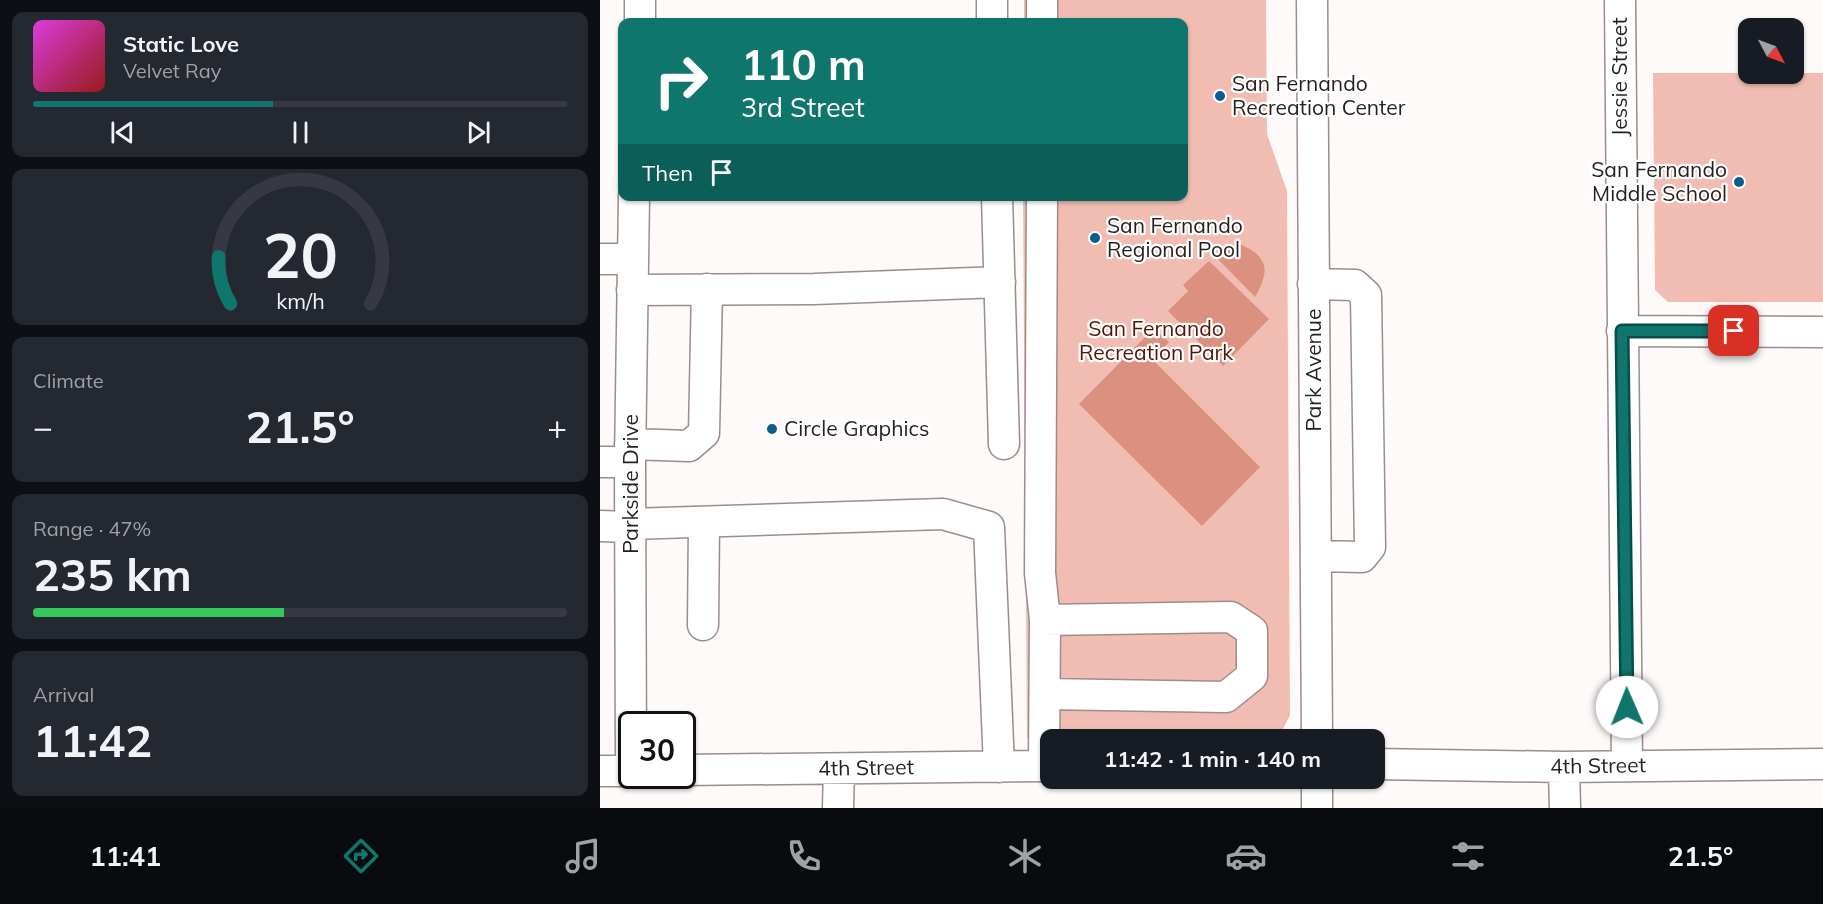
<!DOCTYPE html>
<html lang="en">
<head>
<meta charset="utf-8">
<style>
  :root { --surface:#171b24; --page:#242831; --text:#f1f3f6; --muted:#9ea1a6; --line:#363941; --accent:#0f766e }
  body { margin:0; font-family:Mulish,sans-serif; background:var(--page); color:var(--text); height:100vh; display:flex; flex-direction:column; font-size:22px; white-space:nowrap }
  * { box-sizing:border-box; margin:0 }
  p { font-size:20px; color:var(--muted) }
  .icon { flex:none; width:33px; height:33px; fill:none; stroke:currentColor; stroke-width:2; stroke-linecap:round; stroke-linejoin:round }
  .map { position:relative; flex:1; overflow:hidden }
  .side { display:flex; flex-direction:column; gap:12px; padding:12px; background:#0d0f14; width:600px }
  .side>* { flex:none }
  .banner { position:absolute; left:18px; top:18px; width:570px; height:183px; border-radius:12px; box-shadow:0 2px 4px #0004; background:#0f766e; color:#fff; overflow:hidden }
  .needle { width:39px; rotate:131deg }
  .fabs { position:absolute; left:1138px; top:18px; display:grid; gap:12px }
  .fabs a { display:grid; place-items:center; width:66px; height:66px; border-radius:12px; background:var(--surface); box-shadow:0 2px 4px #0004; font-size:30px }
  .speed { position:absolute; left:18px; top:711px; display:flex; gap:12px; font-size:30px; font-weight:700; text-align:center }
  .speed>* { display:grid; place-content:center; width:78px; height:78px; border-radius:50%; background:var(--surface); box-shadow:0 2px 4px #0004; line-height:1 }
  .speed .limit { border:3px solid #111; border-radius:9px; background:#fff; color:#111 }
  .pin { position:absolute; display:grid; place-items:center; width:51px; height:51px; color:#fff; margin:-26px; border-radius:12px; box-shadow:0 3px 9px #0006 }
  .me { position:absolute; width:66px; margin:-33px; rotate:359deg; stroke-linejoin:round; filter:drop-shadow(0 0 4px #0008) }
  .turn { display:flex; align-items:center; gap:21px; height:126px; padding:0 24px; font-size:27px }
  .turn .icon { width:78px; height:78px; stroke-width:2.5 }
  .turn b { display:block; font-size:42px; line-height:51px }
  .then { display:flex; align-items:center; height:57px; padding:0 24px; background:#0003; gap:12px; font-size:22px }
  .big { font-size:45px; font-weight:700; line-height:1.1 }
  .side .widget { flex:1; display:flex; flex-direction:column; justify-content:center; gap:9px; min-width:0; padding:0 21px; border-radius:12px; background:var(--page) }
  .side .dial { align-items:center; gap:0 }
  .dial svg { height:156px; overflow:visible; fill:none; stroke:var(--line); stroke-width:7; stroke-linecap:round; text-anchor:middle }
  .dial text { fill:var(--text); stroke:none }
  .song { display:flex; align-items:center; gap:18px }
  .cover { width:72px; height:72px; border-radius:9px; background:linear-gradient(135deg,hsl(300 70% 55%),hsl(0 70% 35%)) }
  .played { height:6px; border-radius:3px; background:linear-gradient(90deg,var(--accent) 45%,var(--line) 45%) }
  .keys { display:flex; justify-content:space-around; direction:ltr }
  .heat { display:flex; justify-content:space-between; align-items:center; font-size:33px; direction:ltr }
  .charge { height:9px; border-radius:4px; background:linear-gradient(90deg,#34c759 47%,var(--line) 0) }
  .trip { position:absolute; left:440px; top:729px; width:345px; height:60px; border-radius:12px; background:var(--surface); box-shadow:0 2px 4px #0004; font-weight:700; line-height:60px; text-align:center }
  .tab-bar { display:flex; height:96px; justify-content:space-around; align-items:center; background:#090b0e; color:var(--muted) }
  .tab-bar .icon { width:42px; height:42px }
  .tab-bar .active { color:var(--accent) }
  .tab-bar b { font-size:27px; color:var(--text) }
  main { display:flex; flex:1; min-height:0 }
  .map>svg:first-child { display:block }
  .green { fill:#f1bdb2 }
  .water { fill:#dc907f }
  .lines { fill:none; stroke-linecap:round; stroke-linejoin:round }
  .minor-casing { stroke:#9c8d8a; stroke-width:33 }
  .minor { stroke:#fff; stroke-width:30 }
  .route-casing { stroke:#0a4d48; stroke-width:15 }
  .route { stroke:#0f766e; stroke-width:10 }
  .poi-dot { fill:#0a5d8f; stroke:#fff; stroke-width:2 }
  .labels { text-anchor:middle; stroke-width:4.5; stroke-linejoin:round; paint-order:stroke }
  .street-label { font-size:21px; fill:#251f1e; stroke:#fff }
  .poi-label { font-size:21px; fill:#251f1e; stroke:#fff; text-anchor:start }
  .park-label { font-size:21px; fill:#561305; stroke:#fff }
</style>
</head>
<body>
<main>
<section class="side">
<div class="widget">
<div class="song"><i class="cover"></i><div><b>Static Love</b><p>Velvet Ray</p></div></div>
<div class="played"></div>
<div class="keys"><svg class="icon" aria-label="previous" viewBox="0 0 24 24"><path d="M18 5L8 12l10 7zM5 5v14"/></svg><svg class="icon" aria-label="pause" viewBox="0 0 24 24"><path d="M8 5v14M16 5v14"/></svg><svg class="icon" aria-label="next" viewBox="0 0 24 24"><path d="M6 5l10 7-10 7zM19 5v14"/></svg></div>
</div>
<div class="widget dial"><svg viewBox="0 0 100 80">
<path d="M14 69A42 42 0 1 1 86 69"/>
<path d="M14 69A42 42 0 0 1 8 45" stroke="#0f766e"/>
<text x="50" y="56" font-size="32" font-weight="700">20</text>
<text x="50" y="72" font-size="11">km/h</text>
</svg></div>
<div class="widget"><p>Climate</p>
<div class="heat"><a>−</a><b class="big">21.5°</b><a>+</a></div>
</div>
<div class="widget"><p>Range · 47%</p><b class="big">235 km</b><div class="charge"></div></div>
<div class="widget"><p>Arrival</p><b class="big">11:42</b></div>
</section>
<div class="map">
<svg width="1223" height="808" viewBox="0 0 1223 808">
  <rect width="100%" height="100%" fill="#fdfaf9"/>
  <!-- green -->
  <path class="green" d="M424,0h242l1,134 20,57 3,524 -9,18 -9,3 -245,2 -4,-541 161,-1v-174h-160z
    M1053,73h170v229h-155l-13,-12z"/>
  <!-- water -->
  <path class="water" d="M640,244c29,13 30,27 15,53l-40,-41z
    M609,261l60,58 -46,47 -55,-55 20,-20 -5,-6z
    M554,328l15,14 -16,18 107,107 -58,59 -123,-122z"/>
  <g class="lines">
    <defs>
      <path id="minor" d="M392,0v22
        M712,0l5,740
        M1020,0l7,765
        M40,22v-22
        M442,22v-22
        M397,196l7,248
        M442,196l-2,377 5,47 -1,146
        M0,259h32
        M713,284l42,1 11,10 4,252 -8,10 -46,-1
        M32,290l182,-1 186,-7
        M1022,331l201,1
        M30,444l59,2 15,-13 3,-144
        M0,462h30
        M30,524l313,-10 46,13 10,240
        M0,526l30,1
        M445,620l186,-3 21,14v45l-26,21 -181,-3
        M103,625l1,-103
        M774,764l190,3 259,-3
        M964,767l1,41
        M82,770l368,-4
        M0,771h31l-1,-309 4,-266
        M238,808l1,-39
        M717,808v-30"/>
    </defs>
    <!-- minor casing -->
    <use href="#minor" class="minor-casing"/>
    <!-- minor -->
    <use href="#minor" class="minor"/>
  </g>
  <g class="lines">
    <defs>
      <path id="route" d="M1027,707l-5,-376h112"/>
    </defs>
    <!-- route casing -->
    <use href="#route" class="route-casing"/>
    <!-- route -->
    <use href="#route" class="route"/>
  </g>
  <!-- markers -->
  <g class="poi-dot">
    <circle cx="620" cy="96" r="6"/>
    <circle cx="1139" cy="182" r="6"/>
    <circle cx="495" cy="238" r="6"/>
    <circle cx="172" cy="429" r="6"/>
  </g>
  <g class="labels">
    <!-- street labels -->
    <g class="street-label">
      <text transform="translate(1020 77) rotate(-90)" y="7">Jessie Street</text>
      <text transform="translate(714 370) rotate(-90)" y="7">Park Avenue</text>
      <text transform="translate(31 484) rotate(-90)" y="7">Parkside Drive</text>
      <text transform="translate(998 766) rotate(-1)" y="7">4th Street</text>
      <text transform="translate(266 768) rotate(-1)" y="7">4th Street</text>
    </g>
    <!-- poi labels -->
    <g class="poi-label">
      <text x="632" y="91">San Fernando<tspan x="632" dy="24">Recreation Center</tspan></text>
      <text x="1127" y="177" text-anchor="end">San Fernando<tspan x="1127" dy="24">Middle School</tspan></text>
      <text x="507" y="233">San Fernando<tspan x="507" dy="24">Regional Pool</tspan></text>
      <text x="184" y="436">Circle Graphics</text>
    </g>
    <!-- park labels -->
    <g class="park-label">
      <text x="556" y="336">San Fernando<tspan x="556" dy="24">Recreation Park</tspan></text>
    </g>
  </g>
</svg>
<div class="fabs">
<a><svg class="needle" viewBox="-14 -14 28 28"><path d="M0-13l5 13h-10z" fill="#e53935"/><path d="M0 13l5-13h-10z" fill="#9ea1a6"/></svg></a>
</div>
<div class="speed"><div class="limit">30</div></div>
<div class="pin" style="left:1134px;top:331px;background:#d93025"><svg class="icon" aria-label="arrive" viewBox="0 0 24 24"><path d="M6 21V4h12l-3 4 3 4H6"/></svg></div>
<svg class="me" style="left:1027px;top:707px" viewBox="-20 -20 40 40"><circle r="19" fill="#fff"/><path d="M0-13L10 11 0 6-10 11z" fill="#0f766e"/></svg>
<div class="trip">11:42 · 1 min · 140 m</div>
<div class="banner">
<div class="turn"><svg class="icon" aria-label="right" viewBox="0 0 24 24"><path d="M7 20v-9h11M14 6l5 5-5 5"/></svg><div><b>110 m</b>3rd Street</div></div>
<div class="then">Then<svg class="icon" aria-label="arrive" viewBox="0 0 24 24"><path d="M6 21V4h12l-3 4 3 4H6"/></svg></div>
</div>
</div>
</main>
<nav class="tab-bar">
<b>11:41</b>
<svg class="icon active" aria-label="directions" viewBox="0 0 24 24"><path d="M12 3l9 9-9 9-9-9zM9 14v-3h6M13 9l2 2-2 2"/></svg>
<svg class="icon" aria-label="music" viewBox="0 0 24 24"><path d="M9 18V5l10-2v13"/><circle cx="6" cy="18" r="3"/><circle cx="16" cy="16" r="3"/></svg>
<svg class="icon" aria-label="phone" viewBox="0 0 24 24"><path d="M5 4h4l2 5-3 2q2 4 5 5l2-3 5 2v4C11 20 4 13 5 4z"/></svg>
<svg class="icon" aria-label="climate" viewBox="0 0 24 24"><path d="M12 3v18M4 7l16 10M4 17L20 7"/></svg>
<svg class="icon" aria-label="car" viewBox="0 0 24 24"><path d="M5 17H2v-5l4-1 3-4h7l3 4 3 1v5h-3M9 17h6M6 11h13"/><circle cx="7" cy="17" r="2"/><circle cx="17" cy="17" r="2"/></svg>
<svg class="icon" aria-label="filters" viewBox="0 0 24 24"><path d="M4 7h16M4 17h16"/><circle cx="9" cy="7" r="2"/><circle cx="15" cy="17" r="2"/></svg>
<b>21.5°</b>
</nav>
</body>
</html>
